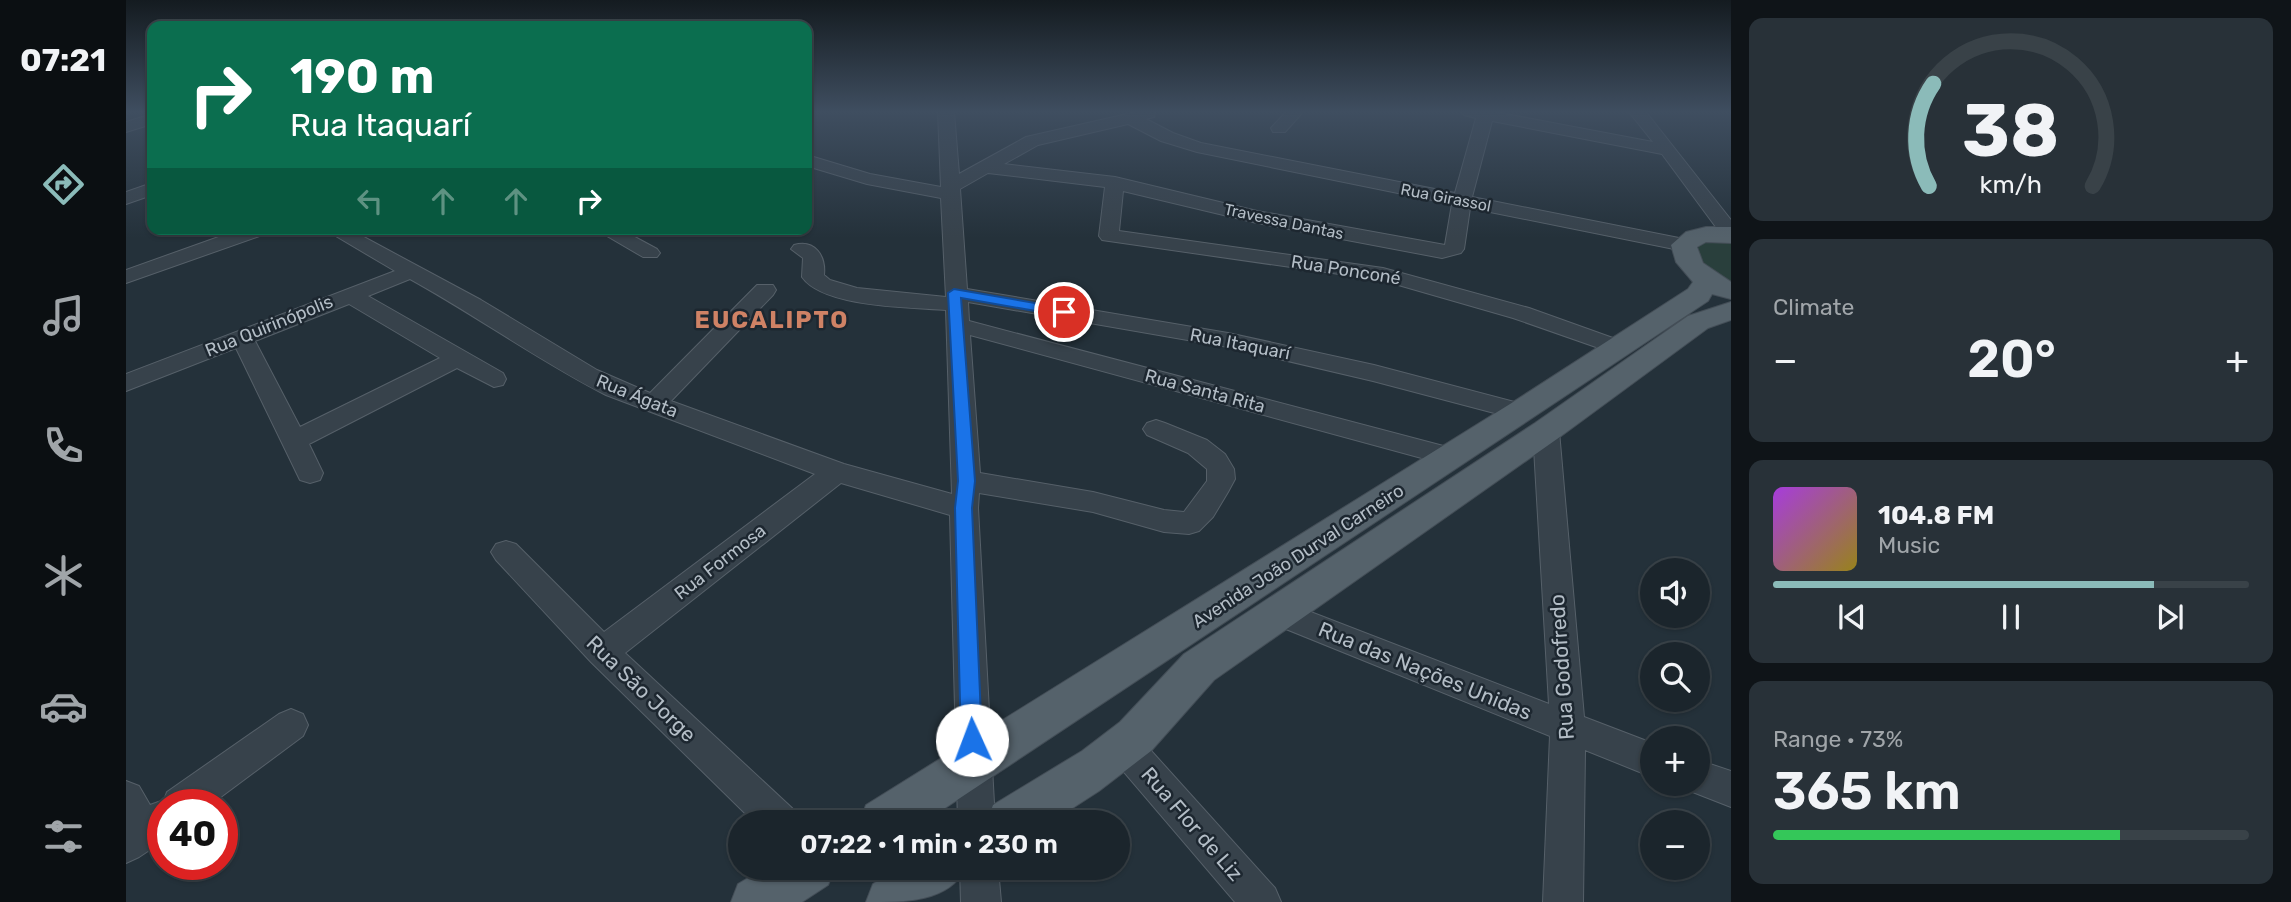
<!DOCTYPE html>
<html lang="en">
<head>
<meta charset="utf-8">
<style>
  :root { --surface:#1b252c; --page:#283138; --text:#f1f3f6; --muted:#a0a5a9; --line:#394248; --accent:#8bbbb9 }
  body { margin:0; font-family:Rubik,sans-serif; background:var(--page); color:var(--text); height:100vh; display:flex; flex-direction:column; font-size:26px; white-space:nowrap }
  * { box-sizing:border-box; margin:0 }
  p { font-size:23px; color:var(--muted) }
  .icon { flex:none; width:38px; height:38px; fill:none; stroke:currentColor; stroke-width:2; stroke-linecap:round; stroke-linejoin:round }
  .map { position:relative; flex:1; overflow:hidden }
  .side { display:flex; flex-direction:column; gap:18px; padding:18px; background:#0f1418; width:560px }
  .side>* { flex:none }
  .hud { position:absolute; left:21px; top:21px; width:665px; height:214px; border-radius:14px; box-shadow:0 2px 5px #0004,0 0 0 2px var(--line); background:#0b6e4f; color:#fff; overflow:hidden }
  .controls { position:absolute; left:1514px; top:558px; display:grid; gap:14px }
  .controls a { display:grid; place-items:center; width:70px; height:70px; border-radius:50%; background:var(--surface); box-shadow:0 2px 5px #0004,0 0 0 2px var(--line); font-size:35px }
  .speed { position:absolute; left:21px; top:789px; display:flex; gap:14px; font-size:35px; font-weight:700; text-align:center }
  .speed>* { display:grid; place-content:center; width:91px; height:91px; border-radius:50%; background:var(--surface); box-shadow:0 2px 5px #0004,0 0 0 2px var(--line); line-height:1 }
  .speed .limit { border:10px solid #d22; background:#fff; color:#111 }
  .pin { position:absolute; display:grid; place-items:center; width:60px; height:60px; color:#fff; margin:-30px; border:4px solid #fff; border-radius:50%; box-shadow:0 2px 7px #0007 }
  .me { position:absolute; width:77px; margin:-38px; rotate:358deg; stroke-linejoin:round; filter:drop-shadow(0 0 5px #0008) }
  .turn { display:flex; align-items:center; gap:24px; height:147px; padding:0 28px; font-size:32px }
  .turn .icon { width:91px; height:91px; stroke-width:2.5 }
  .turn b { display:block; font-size:49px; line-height:60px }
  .lanes { display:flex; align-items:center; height:66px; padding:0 28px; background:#0003; justify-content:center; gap:35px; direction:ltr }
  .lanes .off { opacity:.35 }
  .big { font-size:52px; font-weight:600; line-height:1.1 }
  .side .widget { flex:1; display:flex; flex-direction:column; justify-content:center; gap:10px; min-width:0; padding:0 24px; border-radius:14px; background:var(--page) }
  .side .dial { align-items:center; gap:0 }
  .dial svg { height:182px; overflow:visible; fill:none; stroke:var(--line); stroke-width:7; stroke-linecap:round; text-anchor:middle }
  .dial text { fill:var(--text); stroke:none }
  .song { display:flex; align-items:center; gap:21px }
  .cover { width:84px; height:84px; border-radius:10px; background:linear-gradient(135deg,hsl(280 70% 55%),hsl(50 70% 35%)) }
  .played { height:7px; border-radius:4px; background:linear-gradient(90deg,var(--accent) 80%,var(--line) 80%) }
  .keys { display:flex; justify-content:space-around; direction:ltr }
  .heat { display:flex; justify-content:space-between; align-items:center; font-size:38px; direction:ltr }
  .charge { height:10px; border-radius:5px; background:linear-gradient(90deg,#34c759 73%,var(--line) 0) }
  .trip { position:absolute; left:602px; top:810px; width:402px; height:70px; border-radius:35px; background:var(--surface); box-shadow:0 2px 5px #0004,0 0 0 2px var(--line); font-weight:600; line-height:70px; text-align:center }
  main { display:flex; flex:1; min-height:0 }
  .menu { display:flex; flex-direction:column; width:126px; justify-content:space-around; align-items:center; background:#0b0f12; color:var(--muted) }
  .menu .icon { width:49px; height:49px }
  .menu .active { color:var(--accent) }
  .menu b { font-size:32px; color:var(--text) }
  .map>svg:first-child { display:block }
  .green { fill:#293f3c }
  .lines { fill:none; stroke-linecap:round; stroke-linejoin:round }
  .minor-casing { stroke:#566069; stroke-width:2 }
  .major-casing { stroke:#444e57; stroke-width:2 }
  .minor { fill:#37424b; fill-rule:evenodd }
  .major { fill:#55626b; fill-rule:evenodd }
  .route { fill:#1a73e8; stroke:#114b97; stroke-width:2 }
  .labels { text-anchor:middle; stroke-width:5; stroke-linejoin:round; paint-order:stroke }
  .far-street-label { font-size:16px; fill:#b3bdc6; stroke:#1d2730 }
  .street-label { font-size:18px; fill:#b3bdc6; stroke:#1d2730 }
  .near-street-label { font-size:21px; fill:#b3bdc6; stroke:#1d2730 }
  .district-label { font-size:24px; font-weight:bold; letter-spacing:2px; fill:#cf8265; stroke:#1d2730 }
</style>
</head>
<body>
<main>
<nav class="menu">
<b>07:21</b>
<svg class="icon active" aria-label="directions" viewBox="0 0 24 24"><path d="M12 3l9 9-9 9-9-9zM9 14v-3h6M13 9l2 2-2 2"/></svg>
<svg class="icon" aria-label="music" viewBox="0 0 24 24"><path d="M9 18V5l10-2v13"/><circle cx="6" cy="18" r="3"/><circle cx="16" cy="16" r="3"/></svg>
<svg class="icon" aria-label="phone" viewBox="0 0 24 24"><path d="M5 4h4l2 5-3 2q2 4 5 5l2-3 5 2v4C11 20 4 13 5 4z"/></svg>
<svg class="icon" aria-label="climate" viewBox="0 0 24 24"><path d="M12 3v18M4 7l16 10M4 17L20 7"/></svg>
<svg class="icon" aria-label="car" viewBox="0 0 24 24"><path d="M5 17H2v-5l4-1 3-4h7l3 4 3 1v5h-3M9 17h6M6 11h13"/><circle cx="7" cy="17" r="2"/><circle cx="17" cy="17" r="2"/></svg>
<svg class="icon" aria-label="filters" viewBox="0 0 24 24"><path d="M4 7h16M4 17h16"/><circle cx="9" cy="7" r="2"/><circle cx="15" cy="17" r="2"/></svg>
</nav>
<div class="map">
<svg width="1605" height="902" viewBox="0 0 1605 902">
  <rect width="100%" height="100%" fill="#24313a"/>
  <!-- green -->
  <path class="green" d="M1581,237l24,2v46l-29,-15 -9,-20z"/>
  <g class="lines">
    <defs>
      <path id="minor" d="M812,112h16l5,62 67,-37 110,-25h19l-1,5 -8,2 27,14 28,10 254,50 21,-75 -12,-3 -2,-3h33l158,30 -24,-30h17l85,108v20l-7,-2 -62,-84 -170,-33 -20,76 212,42 7,2 3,4 -3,4 -7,2 -214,-43 -6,41 -3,4 -19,5 -185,-35 -134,-32 -4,40 264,37 146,40 95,34 4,5 -4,5 -8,2 -103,-36 -132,-38 -279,-40 -3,-4 6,-49 -117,-14 -28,16 7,100 261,44 146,32 156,41 4,6 -4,6 -9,2 -148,-39 -145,-34 -260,-45 1,19 482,127 9,2 4,7 -4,7 -9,2 -481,-131 10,138 113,19 71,18 20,2 23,-31v-12l-19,-16 -41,-18 -4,-6 4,-6 9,-3 9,3 42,17 18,14 9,15 1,10 -7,13 -15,25 -14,14 -10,3 -25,-2 -71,-20 -114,-19 -1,15 17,314h-37l-8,-307 -109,-32 -216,170 168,156 6,13h-45l-163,-160 -95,-102 -5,-8 5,-8 10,-3 10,3 88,88 211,-158 -209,-79c-67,-34 -129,-79 -196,-116l-42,17 135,77 3,6 -3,6 -9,2 -37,-19 -148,76 14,29 -3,7 -10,3 -10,-3 -64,-132 -110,43v-17l269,-103 -71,-42h25l132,71 116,70 53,23 107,-108h16l3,5 -3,5 -102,106 173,63 108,30 -6,-184c-35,-3 -122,-2 -144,-33l1,-19 -12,-9 3,-4c21,-6 32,11 30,30l6,5 27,8 89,9 -5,-99 -74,-14 -60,-18v-11l63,19 71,13zM1002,124l33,17 36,11 255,52 -7,41 -188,-34 -142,-34 -111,-13 34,-19zM223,304l91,54 -140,69 -45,-86z
        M1160,112h17l-18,20h-12l-2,-4z
        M26,114v10l-26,8v-10z
        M26,183v12l-26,9v-12z
        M115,229h30l-3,4 -142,50v-13z
        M469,229h25l37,20 3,4 -3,4h-14z
        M1420,422l9,3 4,6 25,286 68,26v34l-67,-27 -2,152h-40l7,-166 -284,-115 -4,-9 4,-9 11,-4 272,105 -16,-273 4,-6z
        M165,709l12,5 5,11 -5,11 -93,69h-47v36l-24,16 -13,6v-82l13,5 11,19 14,-5 3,-8 112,-78z
        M998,730l12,4 139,154 6,14h-46l-123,-144 -5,-12 5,-12z
        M1572,760l33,11v36l-46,-18 -2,-5h15z
        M834,868h38l3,34h-40z"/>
      <path id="major" d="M1580,227h25v16l-25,-1 -9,5 6,16 28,19v17l-19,-5 -4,7 -784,521h-64l6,-17 644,-401 178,-115 5,-7 -17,-20 -5,-17 15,-13z
        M1605,302v18l-23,8 -151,111 -343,241 -63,71 -52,40 -48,31h-64l6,-17 89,-54 38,-29 64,-68 351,-231 153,-107z
        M639,868h70l-7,17 -26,17h-71l7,-18z
        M772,868h68c-18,34 -59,34 -100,34l7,-18z"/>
    </defs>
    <!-- minor casing -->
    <use href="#minor" class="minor-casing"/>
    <!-- major casing -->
    <use href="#major" class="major-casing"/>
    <!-- minor -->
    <use href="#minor" class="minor"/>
    <!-- major -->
    <use href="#major" class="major"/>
  </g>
  <!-- sky -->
  <linearGradient id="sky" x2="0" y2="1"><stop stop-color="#141b20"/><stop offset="0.47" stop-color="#3f4e60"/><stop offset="1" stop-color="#3f4e60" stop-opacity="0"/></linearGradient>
  <rect width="1605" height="238" fill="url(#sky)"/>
  <!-- route -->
  <path class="route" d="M828,289l110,19 7,4 -7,4 -103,-18 14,183 -3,27 10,232 -3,7 -7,3 -8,-3 -3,-7 -6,-232 3,-27 -10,-188z"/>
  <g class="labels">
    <!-- far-street labels -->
    <g class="far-street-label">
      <text transform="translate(1320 197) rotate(11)" y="6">Rua Girassol</text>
      <text transform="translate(1158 221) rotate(12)" y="6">Travessa Dantas</text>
    </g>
    <!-- street labels -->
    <g class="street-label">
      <text transform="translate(1220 270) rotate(9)" y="6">Rua Ponconé</text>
      <text transform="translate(143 326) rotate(-22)" y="6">Rua Quirinópolis</text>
      <text transform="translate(1114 344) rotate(11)" y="6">Rua Itaquarí</text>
      <text transform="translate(1079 391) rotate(15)" y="6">Rua Santa Rita</text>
      <text transform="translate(511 396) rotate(22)" y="6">Rua Ágata</text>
      <text transform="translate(1172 556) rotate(-33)" y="6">Avenida João Durval Carneiro</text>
      <text transform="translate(594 562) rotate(-38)" y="6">Rua Formosa</text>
    </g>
    <!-- near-street labels -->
    <g class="near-street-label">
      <text transform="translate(1436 667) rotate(-94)" y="7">Rua Godofredo</text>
      <text transform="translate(1299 671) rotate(22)" y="7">Rua das Nações Unidas</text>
      <text transform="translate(515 689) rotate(44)" y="7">Rua São Jorge</text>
      <text transform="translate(1066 824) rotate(49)" y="7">Rua Flor de Liz</text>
    </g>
    <!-- district labels -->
    <g class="district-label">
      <text x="646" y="328">EUCALIPTO</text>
    </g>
  </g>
</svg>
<div class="controls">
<a><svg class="icon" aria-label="sound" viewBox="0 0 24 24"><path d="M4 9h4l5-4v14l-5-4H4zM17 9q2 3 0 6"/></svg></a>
<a><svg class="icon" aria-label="search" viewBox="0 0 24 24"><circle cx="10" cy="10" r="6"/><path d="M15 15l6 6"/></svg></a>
<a>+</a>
<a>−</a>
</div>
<div class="speed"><div class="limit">40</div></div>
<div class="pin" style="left:938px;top:312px;background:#d93025"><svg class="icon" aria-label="arrive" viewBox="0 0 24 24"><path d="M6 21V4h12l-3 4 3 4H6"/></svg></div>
<svg class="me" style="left:846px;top:740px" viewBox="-20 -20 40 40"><circle r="19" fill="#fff"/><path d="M0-13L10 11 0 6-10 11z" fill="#1a73e8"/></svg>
<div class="trip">07:22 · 1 min · 230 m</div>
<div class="hud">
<div class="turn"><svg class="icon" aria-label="right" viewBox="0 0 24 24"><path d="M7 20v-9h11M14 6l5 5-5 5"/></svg><div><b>190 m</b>Rua Itaquarí</div></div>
<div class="lanes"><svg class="icon off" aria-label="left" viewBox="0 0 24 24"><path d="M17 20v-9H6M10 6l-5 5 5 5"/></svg><svg class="icon off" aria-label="ahead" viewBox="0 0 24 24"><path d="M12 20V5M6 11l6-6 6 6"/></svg><svg class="icon off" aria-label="ahead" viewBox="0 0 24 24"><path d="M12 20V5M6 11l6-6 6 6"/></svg><svg class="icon" aria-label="right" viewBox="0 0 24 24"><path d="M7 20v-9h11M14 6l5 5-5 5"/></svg></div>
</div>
</div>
<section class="side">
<div class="widget dial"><svg viewBox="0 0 100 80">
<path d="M14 69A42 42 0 1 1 86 69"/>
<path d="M14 69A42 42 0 0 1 16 24" stroke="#8bbbb9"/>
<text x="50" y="56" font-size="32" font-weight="700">38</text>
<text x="50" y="72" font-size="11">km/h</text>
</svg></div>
<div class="widget"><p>Climate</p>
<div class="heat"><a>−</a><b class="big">20°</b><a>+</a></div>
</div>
<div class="widget">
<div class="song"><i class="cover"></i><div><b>104.8 FM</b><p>Music</p></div></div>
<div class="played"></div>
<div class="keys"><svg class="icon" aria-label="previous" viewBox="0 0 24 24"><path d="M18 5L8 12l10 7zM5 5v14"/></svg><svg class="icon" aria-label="pause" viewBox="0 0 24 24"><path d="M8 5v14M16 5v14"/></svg><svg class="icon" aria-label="next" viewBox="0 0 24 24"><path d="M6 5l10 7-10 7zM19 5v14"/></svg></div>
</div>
<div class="widget"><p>Range · 73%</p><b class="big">365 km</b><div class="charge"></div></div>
</section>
</main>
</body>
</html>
